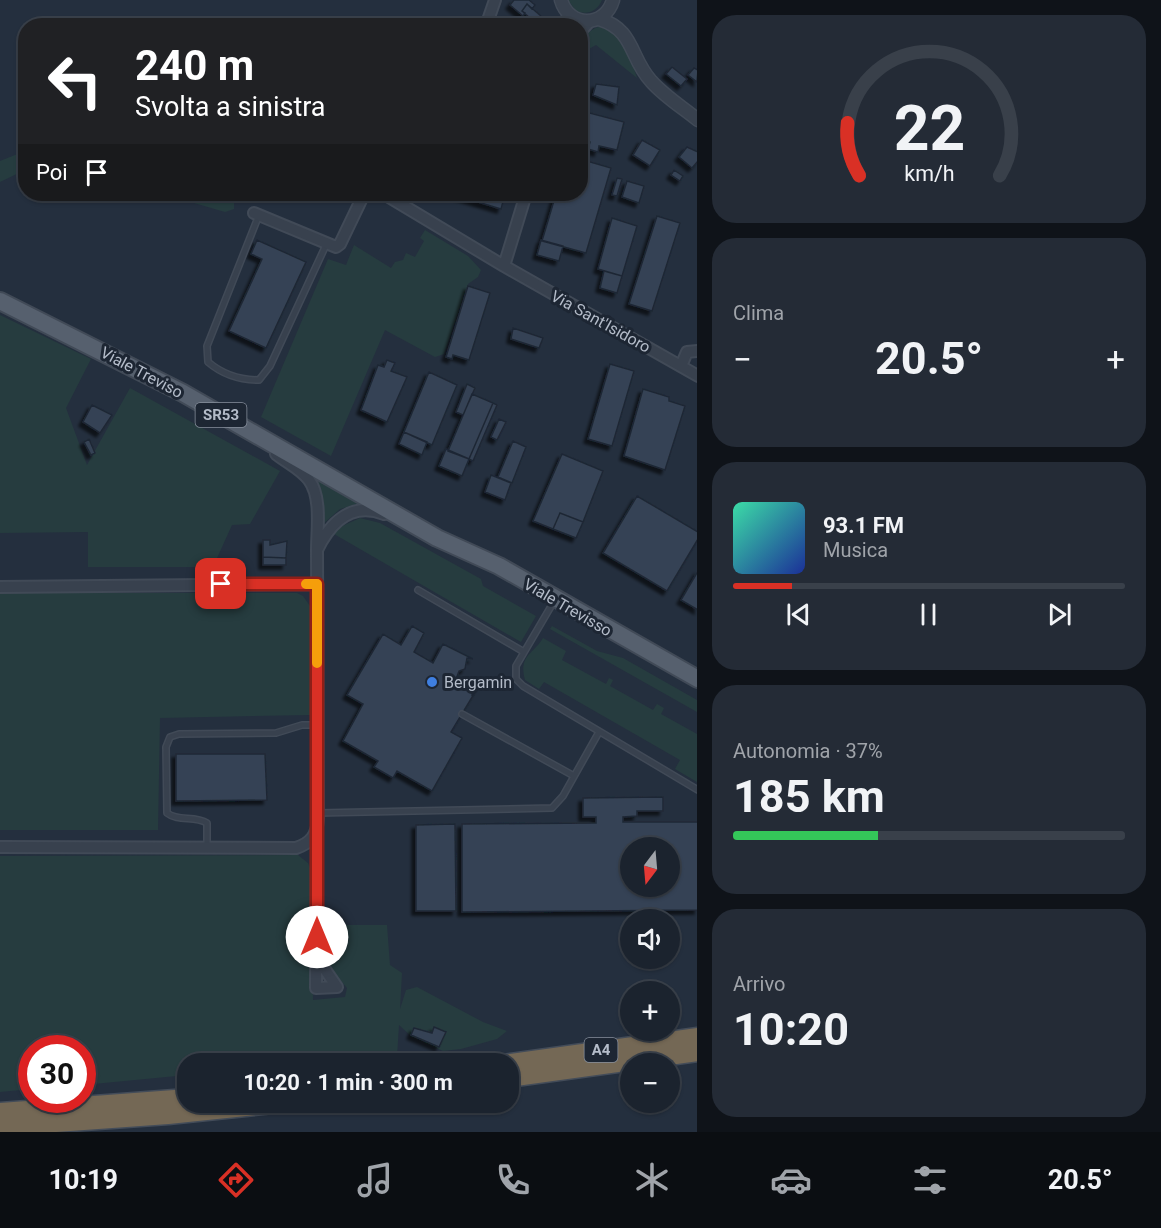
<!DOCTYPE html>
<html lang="it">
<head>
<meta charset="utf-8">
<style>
  :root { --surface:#1b232e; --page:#242b36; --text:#f1f3f6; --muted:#a0a4aa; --line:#39404a; --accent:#d93025 }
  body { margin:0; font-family:Roboto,sans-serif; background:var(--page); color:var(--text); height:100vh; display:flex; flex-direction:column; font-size:22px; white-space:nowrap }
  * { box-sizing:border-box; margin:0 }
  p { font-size:20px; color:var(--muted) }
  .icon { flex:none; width:33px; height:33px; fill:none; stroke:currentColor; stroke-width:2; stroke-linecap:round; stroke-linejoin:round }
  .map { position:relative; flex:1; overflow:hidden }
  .panel { display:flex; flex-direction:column; gap:15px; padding:15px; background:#0f1319; width:464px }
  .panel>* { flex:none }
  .banner { position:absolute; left:18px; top:18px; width:570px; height:183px; border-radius:24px; box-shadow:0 2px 4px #0004,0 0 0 2px var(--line); background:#202124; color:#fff; overflow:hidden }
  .needle { width:39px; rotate:196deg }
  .buttons { position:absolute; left:620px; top:837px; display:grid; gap:12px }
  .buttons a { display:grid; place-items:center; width:60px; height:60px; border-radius:50%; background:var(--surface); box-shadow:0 2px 4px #0004,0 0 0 2px var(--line); font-size:30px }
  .speed { position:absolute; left:18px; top:1035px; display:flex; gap:12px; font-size:30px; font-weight:700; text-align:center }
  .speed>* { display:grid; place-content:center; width:78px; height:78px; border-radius:50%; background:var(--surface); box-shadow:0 2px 4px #0004,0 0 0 2px var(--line); line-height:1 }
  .speed .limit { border:9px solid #d22; background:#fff; color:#111 }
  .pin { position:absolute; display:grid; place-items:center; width:51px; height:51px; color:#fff; margin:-26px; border-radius:12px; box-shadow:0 3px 9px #0006 }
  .me { position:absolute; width:66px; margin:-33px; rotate:0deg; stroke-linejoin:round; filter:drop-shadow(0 0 4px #0008) }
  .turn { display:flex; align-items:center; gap:21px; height:126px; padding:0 18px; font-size:27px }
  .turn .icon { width:78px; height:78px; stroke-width:2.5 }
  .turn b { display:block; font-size:42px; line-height:51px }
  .then { display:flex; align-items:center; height:57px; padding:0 18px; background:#0003; gap:12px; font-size:22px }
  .big { font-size:45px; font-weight:700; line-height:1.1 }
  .panel .widget { flex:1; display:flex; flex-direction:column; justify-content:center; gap:9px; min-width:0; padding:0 21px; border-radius:24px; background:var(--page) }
  .panel .dial { align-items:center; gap:0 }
  .dial svg { height:156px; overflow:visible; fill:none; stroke:var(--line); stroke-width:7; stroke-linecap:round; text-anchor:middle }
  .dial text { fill:var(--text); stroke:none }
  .song { display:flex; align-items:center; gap:18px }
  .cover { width:72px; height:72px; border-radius:9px; background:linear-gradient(135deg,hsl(160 70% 55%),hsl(230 70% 35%)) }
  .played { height:6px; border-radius:3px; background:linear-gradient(90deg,var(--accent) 15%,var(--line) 15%) }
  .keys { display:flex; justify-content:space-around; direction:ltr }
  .heat { display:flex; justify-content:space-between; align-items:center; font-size:33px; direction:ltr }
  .charge { height:9px; border-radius:4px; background:linear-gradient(90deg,#34c759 37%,var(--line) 0) }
  .trip { position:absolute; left:177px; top:1053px; width:342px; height:60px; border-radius:24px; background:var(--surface); box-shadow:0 2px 4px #0004,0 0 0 2px var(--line); font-weight:700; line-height:60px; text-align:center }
  .dock { display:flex; height:96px; justify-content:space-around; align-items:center; background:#0b0e12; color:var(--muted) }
  .dock .icon { width:42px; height:42px }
  .dock .on { color:var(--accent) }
  .dock b { font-size:27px; color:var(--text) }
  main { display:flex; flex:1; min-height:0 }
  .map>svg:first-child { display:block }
  .green { fill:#263c3f }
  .building { fill:#364354; stroke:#1f2835; stroke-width:1.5; fill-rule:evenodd; filter:url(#shadow) }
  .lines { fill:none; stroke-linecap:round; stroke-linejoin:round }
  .service-casing { stroke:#414a57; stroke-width:8 }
  .minor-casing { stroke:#414a57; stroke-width:14 }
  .tertiary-casing { stroke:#414a57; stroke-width:15 }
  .primary-casing { stroke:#414a57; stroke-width:20 }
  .motorway-casing { stroke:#434c59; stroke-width:21 }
  .service { stroke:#38414e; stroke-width:5 }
  .minor { stroke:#38414e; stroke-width:10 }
  .tertiary { stroke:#38414e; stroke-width:12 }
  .primary { stroke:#56606e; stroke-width:16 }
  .motorway { stroke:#746855; stroke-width:18 }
  .route-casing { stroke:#8d1f18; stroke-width:15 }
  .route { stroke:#d93025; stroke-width:10 }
  .slow { stroke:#f59e0b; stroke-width:10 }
  .shop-dot { fill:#3f7fe0; stroke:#1d2633; stroke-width:2 }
  .labels { text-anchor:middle; stroke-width:6; stroke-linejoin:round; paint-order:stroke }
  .shield { fill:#1d2633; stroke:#878f9c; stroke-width:1.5 }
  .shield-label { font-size:15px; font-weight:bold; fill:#b4bcc9 }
  .street-label { font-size:16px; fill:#b4bcc9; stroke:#1d2633 }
  .poi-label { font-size:16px; fill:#b4bcc9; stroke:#1d2633; text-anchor:start }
</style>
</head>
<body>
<main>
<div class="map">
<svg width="698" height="1132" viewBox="0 0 698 1132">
  <defs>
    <filter id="shadow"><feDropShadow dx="-4" dy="4" stdDeviation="1.5" flood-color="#0009"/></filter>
  </defs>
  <rect width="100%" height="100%" fill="#242f3e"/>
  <!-- green -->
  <path class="green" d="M568,0h34c-5,12 -15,15 -26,11z
    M601,26c22,7 30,31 36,52l-41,-33 -9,5 -6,15c0,-19 0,-33 20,-39z
    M25,151v19l-25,12v-21z
    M163,194c23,-1 49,1 71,9v6l-9,3z
    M425,230l43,26 13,14 -3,7 -10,7 -24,70 -9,3 -50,-27 -54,126 -70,-39 67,-158 18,6 8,-20 37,23 4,-6 8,-2 3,-7 9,4 9,-16 -4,-3z
    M0,315l91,44 -25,49 21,57 43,-77 150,83 -30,53 -18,1 -19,42h-125v-35l-88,1z
    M317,479l43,24 -20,6 -18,16v-24z
    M360,518l20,5 101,56 2,7 53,30 -15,26 -187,-108 4,-6z
    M0,593h297l6,3 7,10v109l-150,3 -2,112h-158z
    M552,626l45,25 26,7 74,42v12l-147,-83z
    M543,638l23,13 -4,9 44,24 3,-6 4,2 -3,6 43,24 4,-6 7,4 -3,6 36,20v48l-22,-13 5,-9 -136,-78 -5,7 -14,-9c-7,-25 9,-26 18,-42z
    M298,855l10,8 4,9 1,128 32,-3 2,-9 -19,-22 -1,-41h60l3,40 12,8 -2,36 6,-19 11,-3 66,35 24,9 -10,8 -36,10 -18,2 -31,-14 -13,-12 -2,32 -52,7h-157l-1,11 -104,10 -1,-37h-50l-1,41 -31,3v-236z"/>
  <!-- building -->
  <path class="building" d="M514,0h15l6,5 -3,4 -5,-5 -5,7 3,2 -2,3 -13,-11z
    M527,4l22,19 -2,3h-8l-17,-15z
    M672,67l15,12 -6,7 -15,-12z
    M694,68l4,2 -1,12 -9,-7z
    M596,84l23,3 -2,18 -24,-10z
    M582,111l42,11 -7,28 -18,-4 -1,6 -10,-3 2,-7 -10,-3z
    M642,140l18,10 -10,16 -17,-11z
    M687,147l11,5v9l-6,7 -13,-11z
    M580,159l31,9 -25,85 -44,-12 14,-47h24z
    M674,170l9,6 -3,5 -9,-6z
    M617,178l5,1 -5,17 -5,-1z
    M627,181l17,5 -5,17 -17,-6z
    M459,194h46l-4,15 -43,-13z
    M657,216l23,7 -28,88 -23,-7z
    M612,218l25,8 -15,50 -24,-7z
    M257,240l49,22 -40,86 -37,-17 33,-72 -11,-5z
    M541,240l22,6 -4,15 -22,-6z
    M604,271l18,5 -5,17 -17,-5z
    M468,286l22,7 -21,67 -16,-5 -1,4 -6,-2z
    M513,328l30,10 -4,10 -28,-9z
    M387,360l8,3 -4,8 16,6 -20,45 -26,-12 17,-45 6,2z
    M610,364l24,7 -22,75 -24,-7z
    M429,372l28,13 -25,60 -28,-13z
    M467,384l8,4 -12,27 -7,-3z
    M643,389l26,8v4l16,5 -20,64 -41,-14z
    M472,394l21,9 -24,56 -21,-8z
    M493,403l4,2 -24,56 -4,-2z
    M92,405l20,10 -12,18 -17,-11z
    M499,419l7,3 -9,18 -6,-3z
    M404,432l23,10 -5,13 -23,-11z
    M89,439l6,14 -4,2 -7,-13z
    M513,441l13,6 -14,36 -14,-6z
    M446,449l23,10 -7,17 -23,-10z
    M562,454l41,17 -20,51 -23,-9 -7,16 -20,-8z
    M491,475l20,8 -6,17 -20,-8z
    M637,496l61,36v7l-31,52 -64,-38z
    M560,513l23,9 -7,16 -23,-9z
    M263,540h7v5l17,-4 -1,17 -23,-1z
    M263,557l23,1v7h-23z
    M698,571v39l-17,-10z
    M412,626l12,7 -10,19 19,11 10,-19 30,15 -6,-1 -2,11 -6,2 -4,11 18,4 -1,10 8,-12 -29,48 11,6 -30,53 -35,-20 -4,7 -19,-11 4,-6 -35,-20 20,-37 -16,-9 36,-61 18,11z
    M176,754h89l2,46 -91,1z
    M663,797v14h-26v5l-14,1v5h75v88l-236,2v-88l134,-1v-6h-13v-19zM630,848h39v38h-39z
    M455,824l1,87h-40v-86z
    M434,1027l12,5 -7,15 -28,-12 3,-7 18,5z"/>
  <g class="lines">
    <defs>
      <path id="service" d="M259,215l-52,131 1,16c14,12 32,18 51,18l11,-14 56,-121
        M418,590l106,62
        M550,608l-34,58v13l7,7 175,104
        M462,714l112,62
        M318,813l234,-5 11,-12 36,-64
        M207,846v-23c-12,-8 -29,-1 -40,-10l-1,-66 4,-10 9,-3 97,-1 26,-8h16"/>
      <path id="minor" d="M567,13l4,13
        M486,26l9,-26
        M580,32l9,-10
        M384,194l120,72 22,-72
        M254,213l82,34 4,-3 24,-50
        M504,266l194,110
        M681,366l6,-14 11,-1
        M276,454c10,8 25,15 33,26 13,17 8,50 8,70 13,-27 34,-49 67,-36
        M0,587l317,-3
        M317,832l-1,156 21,-1
        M0,847l296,1c15,-5 21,-13 22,-29l-1,-269
        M317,958l20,29"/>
      <path id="tertiary" d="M561,0c8,28 44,28 52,0
        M599,19c36,11 30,38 52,62 13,15 31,26 47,39"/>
      <path id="primary" d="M0,301l183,92 254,145 62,28 199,113"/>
      <path id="motorway" d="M504,1064l194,-27
        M508,1078l190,-26
        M0,1112l188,-14
        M0,1127l168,-12 125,-13"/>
    </defs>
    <!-- service casing -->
    <use href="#service" class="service-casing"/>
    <!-- minor casing -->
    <use href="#minor" class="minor-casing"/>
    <!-- tertiary casing -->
    <use href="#tertiary" class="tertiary-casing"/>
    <!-- primary casing -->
    <use href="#primary" class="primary-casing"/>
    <!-- motorway casing -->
    <use href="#motorway" class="motorway-casing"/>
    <!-- service -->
    <use href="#service" class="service"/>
    <!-- minor -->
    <use href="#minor" class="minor"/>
    <!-- tertiary -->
    <use href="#tertiary" class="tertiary"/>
    <!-- primary -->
    <use href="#primary" class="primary"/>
    <!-- motorway -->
    <use href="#motorway" class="motorway"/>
  </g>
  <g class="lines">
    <defs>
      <path id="route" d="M221,584h96v353"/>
    </defs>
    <!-- route casing -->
    <use href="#route" class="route-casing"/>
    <!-- route -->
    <use href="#route" class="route"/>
    <!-- slow -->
    <path class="slow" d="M306,584h11v79"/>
  </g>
  <!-- markers -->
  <circle class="shop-dot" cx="432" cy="682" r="6"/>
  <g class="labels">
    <!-- shield labels -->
    <g class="shield">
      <rect x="195.5" y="403" width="51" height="24" rx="4.5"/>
      <rect x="584.5" y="1038" width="33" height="24" rx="4.5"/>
    </g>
    <g class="shield-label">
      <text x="221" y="420">SR53</text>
      <text x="601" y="1055">A4</text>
    </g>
    <!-- street labels -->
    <g class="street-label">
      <text transform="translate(601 321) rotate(29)" y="6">Via Sant'Isidoro</text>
      <text transform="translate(142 372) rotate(28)" y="6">Viale Treviso</text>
      <text transform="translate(568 607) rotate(30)" y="6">Viale Trevisso</text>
    </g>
    <!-- poi labels -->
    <g class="poi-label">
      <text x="444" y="688">Bergamin</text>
    </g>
  </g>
</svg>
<div class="buttons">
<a><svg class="needle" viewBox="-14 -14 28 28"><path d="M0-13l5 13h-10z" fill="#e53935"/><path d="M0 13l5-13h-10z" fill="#a0a4aa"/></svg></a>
<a><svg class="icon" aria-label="sound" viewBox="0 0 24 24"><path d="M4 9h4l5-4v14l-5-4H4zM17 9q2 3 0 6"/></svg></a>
<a>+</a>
<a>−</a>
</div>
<div class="speed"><div class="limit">30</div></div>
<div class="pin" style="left:221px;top:584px;background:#d93025"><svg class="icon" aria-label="arrive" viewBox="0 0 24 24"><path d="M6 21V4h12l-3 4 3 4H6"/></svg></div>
<svg class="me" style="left:317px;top:937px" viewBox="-20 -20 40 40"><circle r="19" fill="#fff"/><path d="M0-13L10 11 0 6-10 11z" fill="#d93025"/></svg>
<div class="trip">10:20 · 1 min · 300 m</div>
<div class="banner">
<div class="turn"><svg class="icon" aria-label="left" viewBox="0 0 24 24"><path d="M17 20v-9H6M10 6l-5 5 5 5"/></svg><div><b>240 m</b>Svolta a sinistra</div></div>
<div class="then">Poi<svg class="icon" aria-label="arrive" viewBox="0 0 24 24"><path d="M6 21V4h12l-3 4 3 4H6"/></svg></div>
</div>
</div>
<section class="panel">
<div class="widget dial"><svg viewBox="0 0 100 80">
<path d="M14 69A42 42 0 1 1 86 69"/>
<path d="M14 69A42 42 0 0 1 8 42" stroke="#d93025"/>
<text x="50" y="56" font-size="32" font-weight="700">22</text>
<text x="50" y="72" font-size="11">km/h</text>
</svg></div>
<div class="widget"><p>Clima</p>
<div class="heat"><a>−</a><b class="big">20.5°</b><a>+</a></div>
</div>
<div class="widget">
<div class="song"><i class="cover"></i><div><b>93.1 FM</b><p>Musica</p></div></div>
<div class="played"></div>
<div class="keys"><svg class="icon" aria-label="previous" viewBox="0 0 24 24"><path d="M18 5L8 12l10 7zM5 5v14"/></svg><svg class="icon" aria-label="pause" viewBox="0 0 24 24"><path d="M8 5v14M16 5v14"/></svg><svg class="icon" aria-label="next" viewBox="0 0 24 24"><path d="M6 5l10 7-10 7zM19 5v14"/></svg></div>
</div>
<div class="widget"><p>Autonomia · 37%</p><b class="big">185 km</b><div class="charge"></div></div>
<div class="widget"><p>Arrivo</p><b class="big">10:20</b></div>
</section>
</main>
<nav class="dock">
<b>10:19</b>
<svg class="icon on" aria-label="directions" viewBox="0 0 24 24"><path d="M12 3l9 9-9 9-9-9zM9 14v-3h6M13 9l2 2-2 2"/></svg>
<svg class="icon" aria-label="music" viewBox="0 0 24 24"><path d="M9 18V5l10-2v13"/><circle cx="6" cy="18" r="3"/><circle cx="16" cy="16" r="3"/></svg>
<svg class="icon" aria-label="phone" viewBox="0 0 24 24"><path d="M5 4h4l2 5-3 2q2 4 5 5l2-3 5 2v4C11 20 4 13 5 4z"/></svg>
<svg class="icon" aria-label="climate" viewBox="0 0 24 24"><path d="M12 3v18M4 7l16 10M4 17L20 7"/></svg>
<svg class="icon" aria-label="car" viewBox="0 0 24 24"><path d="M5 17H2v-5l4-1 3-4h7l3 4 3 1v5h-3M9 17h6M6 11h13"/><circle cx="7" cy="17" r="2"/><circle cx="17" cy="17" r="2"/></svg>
<svg class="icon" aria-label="filters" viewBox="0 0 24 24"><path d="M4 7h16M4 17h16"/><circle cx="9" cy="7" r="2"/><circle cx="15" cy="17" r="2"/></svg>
<b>20.5°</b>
</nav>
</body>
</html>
